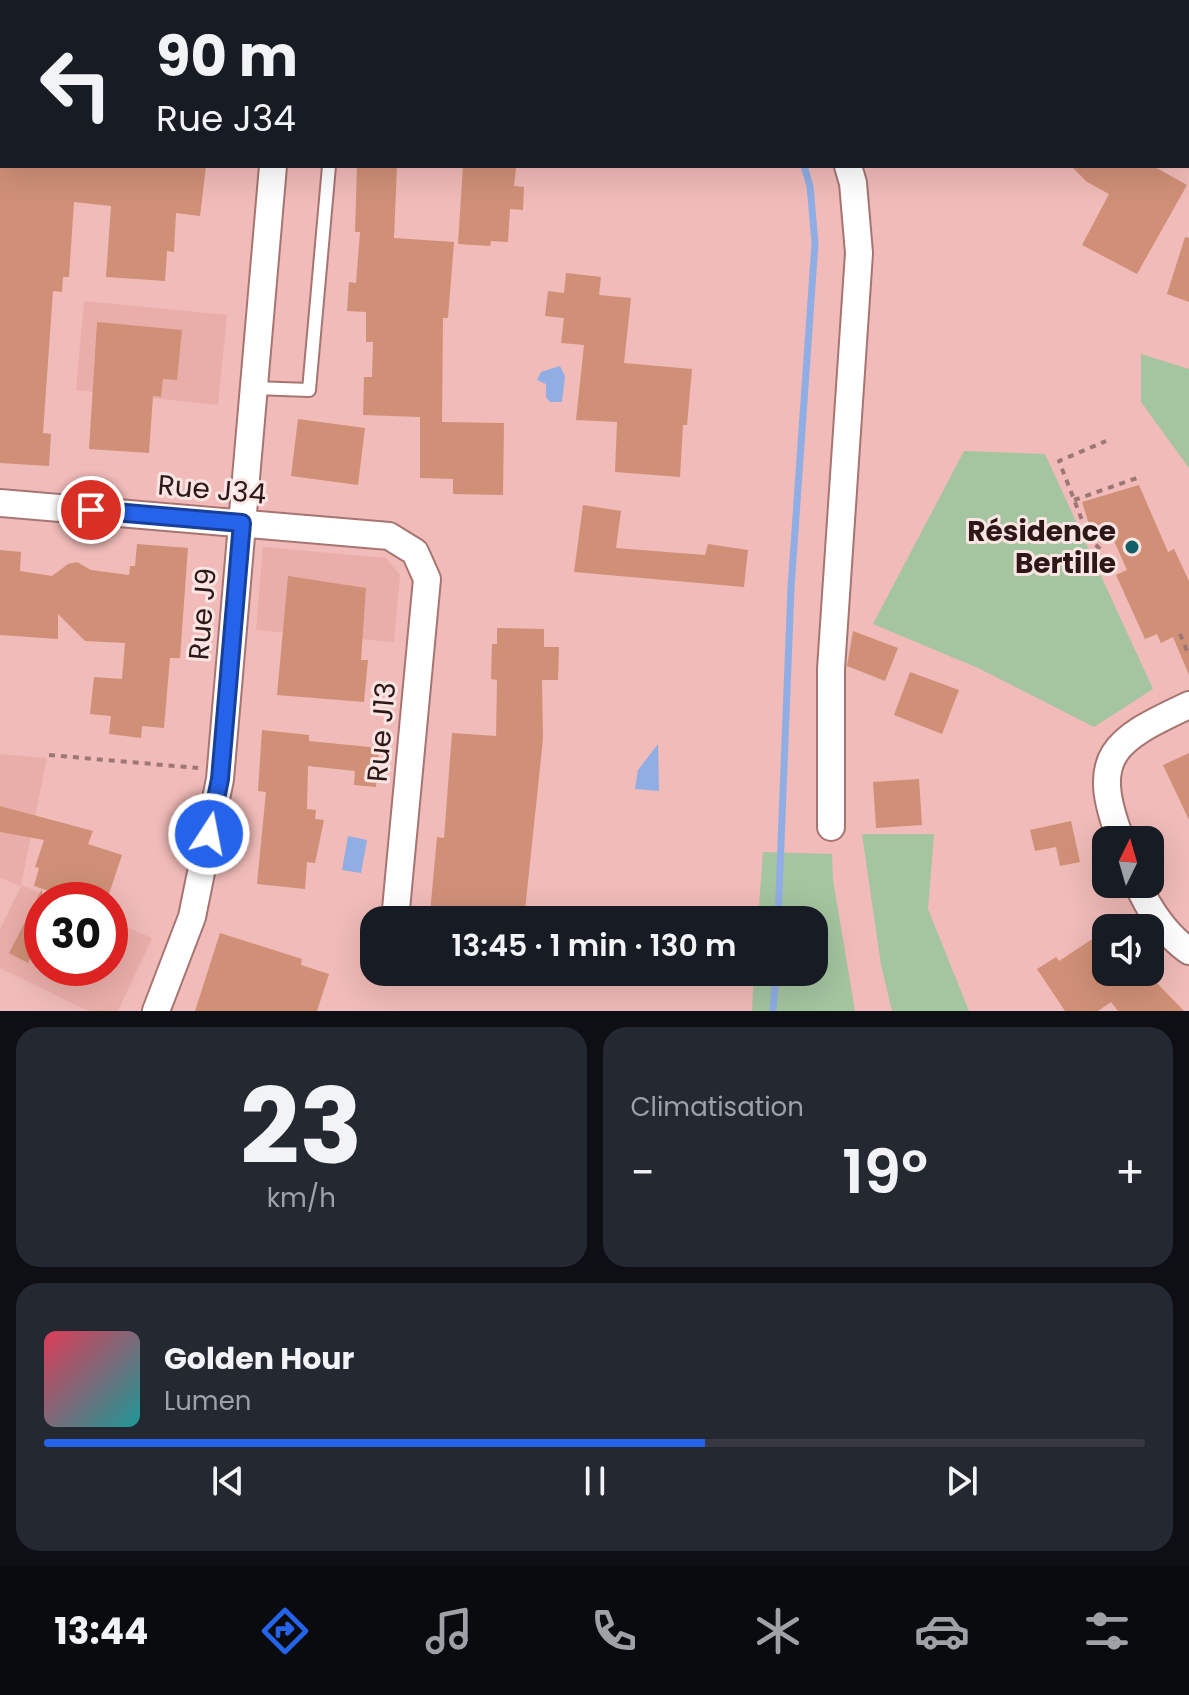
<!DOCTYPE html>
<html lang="fr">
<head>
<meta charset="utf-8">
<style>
  :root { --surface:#171b24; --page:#242831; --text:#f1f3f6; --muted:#9ea1a6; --line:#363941; --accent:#2563eb }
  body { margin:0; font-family:Poppins,sans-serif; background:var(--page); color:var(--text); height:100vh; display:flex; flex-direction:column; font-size:30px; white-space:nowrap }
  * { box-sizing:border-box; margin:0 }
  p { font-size:26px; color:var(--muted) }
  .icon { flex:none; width:44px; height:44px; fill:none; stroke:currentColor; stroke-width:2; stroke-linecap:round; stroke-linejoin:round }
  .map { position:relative; height:1011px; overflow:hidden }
  .sheet { display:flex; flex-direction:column; gap:16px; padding:16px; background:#0d0f14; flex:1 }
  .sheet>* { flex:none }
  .guide { position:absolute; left:0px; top:0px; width:1190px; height:168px; box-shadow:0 8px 32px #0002; background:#171b24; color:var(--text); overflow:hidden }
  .needle { width:52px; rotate:5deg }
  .controls { position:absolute; left:1092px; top:826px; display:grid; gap:16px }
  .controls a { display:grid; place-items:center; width:72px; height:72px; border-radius:16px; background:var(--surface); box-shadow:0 8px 32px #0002; font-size:40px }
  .speed { position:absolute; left:24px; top:882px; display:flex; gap:16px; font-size:40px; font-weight:700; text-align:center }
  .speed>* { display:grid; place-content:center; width:104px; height:104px; border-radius:50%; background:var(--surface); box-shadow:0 8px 32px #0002; line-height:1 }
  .speed .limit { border:12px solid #d22; background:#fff; color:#111 }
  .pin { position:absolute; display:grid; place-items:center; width:68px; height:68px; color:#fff; margin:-34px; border:4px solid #fff; border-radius:50%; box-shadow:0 2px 8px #0007 }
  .me { position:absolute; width:88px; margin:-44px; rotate:11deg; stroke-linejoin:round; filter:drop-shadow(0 0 6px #0008) }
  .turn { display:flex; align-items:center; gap:28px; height:168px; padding:0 24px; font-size:36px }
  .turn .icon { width:104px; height:104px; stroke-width:2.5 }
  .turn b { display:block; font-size:56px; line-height:68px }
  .big { font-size:60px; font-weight:600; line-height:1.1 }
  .sheet .widget { flex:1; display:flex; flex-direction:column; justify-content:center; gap:12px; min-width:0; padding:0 28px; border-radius:24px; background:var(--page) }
  .sheet .dial { align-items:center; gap:0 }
  .dial b { font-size:104px; line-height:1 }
  .song { display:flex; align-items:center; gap:24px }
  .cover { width:96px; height:96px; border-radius:12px; background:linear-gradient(135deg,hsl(350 70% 55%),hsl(180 70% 35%)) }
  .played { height:8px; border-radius:4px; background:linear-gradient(90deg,var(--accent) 60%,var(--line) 60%) }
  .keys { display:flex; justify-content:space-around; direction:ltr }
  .heat { display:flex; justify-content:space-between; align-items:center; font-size:44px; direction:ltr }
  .sheet .tiles { flex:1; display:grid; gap:16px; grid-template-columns:1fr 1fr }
  .widget:last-child { grid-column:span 2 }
  .trip { position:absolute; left:360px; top:906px; width:468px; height:80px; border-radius:24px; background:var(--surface); box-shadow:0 8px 32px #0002; font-weight:600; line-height:80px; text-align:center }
  .menu { display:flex; height:128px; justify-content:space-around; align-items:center; background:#090b0e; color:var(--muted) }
  .menu .icon { width:56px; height:56px }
  .menu .current { color:var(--accent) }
  .menu b { font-size:36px; color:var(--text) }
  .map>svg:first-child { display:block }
  .built { fill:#eaaeaa }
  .green { fill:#a4c5a0 }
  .water { fill:#90aee4 }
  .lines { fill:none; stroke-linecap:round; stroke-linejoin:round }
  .stream { stroke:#90aee4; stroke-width:7 }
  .building { fill:#d09077 }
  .lane-casing { stroke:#a67572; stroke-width:16 }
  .street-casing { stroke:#a67572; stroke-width:30 }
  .secondary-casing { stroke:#a67572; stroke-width:40 }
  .path { stroke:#9d7775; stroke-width:4; stroke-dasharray:6 6; stroke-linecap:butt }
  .lane { stroke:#fff; stroke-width:12 }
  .street { stroke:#fff; stroke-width:26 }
  .secondary { stroke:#fff; stroke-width:36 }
  .route-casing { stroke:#184099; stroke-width:20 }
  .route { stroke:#2563eb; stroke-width:14 }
  .poi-dot { fill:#106167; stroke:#fbe5e3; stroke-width:3 }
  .labels { text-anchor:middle; stroke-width:6; stroke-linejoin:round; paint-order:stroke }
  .street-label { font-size:28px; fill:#2b1817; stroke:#fbe5e3 }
  .poi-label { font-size:28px; font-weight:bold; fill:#2b1817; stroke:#fbe5e3; text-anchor:end }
</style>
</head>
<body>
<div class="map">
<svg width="1189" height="1011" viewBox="0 0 1189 1011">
  <rect width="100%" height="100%" fill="#f0bbb8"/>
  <!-- built -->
  <path class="built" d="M84,301l143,14 -9,90 -142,-15z
    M263,547l123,11 14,17 -6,67 -138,-12z
    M0,754l47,4 -26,127 37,15h-16v68h68v-48l42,18 -34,73h-30l-88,-43v-39l21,-43 -21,-8z"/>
  <!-- green -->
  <path class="green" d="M1141,354l48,15v99l-48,-66z
    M964,451l81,3 108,235 -59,38 -116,-59 -105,-44z
    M862,834h72l-6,75 41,102h-77l-11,-46z
    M763,852l69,2 1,26 22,131h-103l2,-39h60v-52h-56z"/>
  <!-- water -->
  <path class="water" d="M560,366l5,10 -3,26h-12l-4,-5v-13l-9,-4 4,-8z
    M658,744l1,47 -24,-2 3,-19z
    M348,836l19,4 -6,33 -19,-3z"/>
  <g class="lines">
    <!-- stream -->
    <path class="stream" d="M727,0l1,2
      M778,920l13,-332 24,-345 -5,-57 -6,-20
      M773,1011l3,-39"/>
  </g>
  <!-- building -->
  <path class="building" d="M0,166h206l-6,50 -24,-3 -2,39 -7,-1 -2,30 -59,-4 5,-71 -37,-4 -5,75h-6l-1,15 -9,-1 -10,142 8,1 -2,32 -49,-3z
    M357,166h40l-3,72 60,4 -6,76h-5l-1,104 62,1 -1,72 -50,-1v-15l-33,-1v-61l-57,-2 1,-38h8l1,-35h-7v-30l-19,-1 2,-29 7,1 4,-51h-5z
    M463,166l53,2 -2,18 10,1 -1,23 -13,-1 -2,33 -17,-1 -1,5 -32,-2z
    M1071,166h82l34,19 -50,89 -55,-29 27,-51 -22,-12z
    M1185,237l4,1v64l-22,-8z
    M566,273l35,4 -2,18 32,3 -7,65 68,6 -5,56h-4l-3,52 -65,-5 2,-50 -41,-2 8,-75 -23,-2 3,-25 -19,-2 3,-25 16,2z
    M97,322l85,8 -5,50 -14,-1 -2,18 -8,-1 -4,57 -60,-4z
    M298,419l67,9 -7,57 -67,-9z
    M1139,485l29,67 6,-3 15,32v94l-16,-38 -12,6 -4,-9 -12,5 -29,-64 11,-5 -17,-38 -17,5 -11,-35z
    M583,505l38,6 -5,37 89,7 3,-11 40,6 -4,37 -170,-15z
    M137,544l51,4 -8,110h-10l-6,70 -22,-2 -1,12 -32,-4 2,-18 -21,-2 4,-37 28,2 3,-36 -40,-2 -27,-27v25l-58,-4v-85l21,2 -1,19 32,5 16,-12 9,-2 14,8 38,5 1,-9h5z
    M288,576l78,12 -5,72h7l-4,42 -87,-7z
    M497,628l47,1v18h15l-1,33h-16l1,59 -19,181 -94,-7 7,-76 7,1 8,-105 44,3 1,-56 -6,-1 1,-35h5z
    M853,631l45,17 -13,33 -38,-15z
    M910,672l49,18 -17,44 -48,-19z
    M262,730l47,5v6l70,7 -3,39 -22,-2 1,-14 -47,-5 -1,43 9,1 -1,9 9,1 -9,43 -8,-1 -2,27 -48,-5 9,-92 -8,-1z
    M1189,753v67l-26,-55z
    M919,779l3,46 -46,3 -3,-46z
    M0,806l93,25 -5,13 34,11 -15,45 -34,-10 -3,8 -36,-12 5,-18 -4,-1 9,-27 -44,-8z
    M1071,821l9,41 -20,4 -4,-19 -21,4 -5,-21z
    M42,889v46l-14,28 -19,-10z
    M1106,930v42h26l8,12 10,-8 34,35h-66l-7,-9 -13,9h-33l-28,-42 19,-12 3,4z
    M220,933l82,26 -1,6 28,9 -12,37h-122z"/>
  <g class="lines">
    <defs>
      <path id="lane" d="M253,388l56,2 20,-224"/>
      <path id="street" d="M816,2v-2
        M0,503l389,33 26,16 12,27 -32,341
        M831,827v-158l28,-416 -6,-70 -5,-17
        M1121,840c-33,-85 -7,-100 68,-135
        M1138,884c10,25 29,52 51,67
        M156,1011l36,-94 28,-138 53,-613"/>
      <path id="secondary" d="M1012,0l2,2
        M1188,107h1"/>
    </defs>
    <!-- lane casing -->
    <use href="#lane" class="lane-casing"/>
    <!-- street casing -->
    <use href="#street" class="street-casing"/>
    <!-- secondary casing -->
    <use href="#secondary" class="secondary-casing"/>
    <!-- path -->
    <path class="path" d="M1074,500l63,-22
      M1100,549l-11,-11 -30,-77 47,-20
      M1180,634l9,22
      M49,755l149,13"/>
    <!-- lane -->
    <use href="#lane" class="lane"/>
    <!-- street -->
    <use href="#street" class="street"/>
    <!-- secondary -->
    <use href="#secondary" class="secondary"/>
  </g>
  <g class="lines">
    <defs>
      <path id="route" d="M91,510l151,13 -22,256 -11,55"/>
    </defs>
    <!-- route casing -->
    <use href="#route" class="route-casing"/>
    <!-- route -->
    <use href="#route" class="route"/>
  </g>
  <!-- markers -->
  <circle class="poi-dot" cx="1132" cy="547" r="8"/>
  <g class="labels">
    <!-- street labels -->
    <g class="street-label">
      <text transform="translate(212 489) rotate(5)" y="10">Rue J34</text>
      <text transform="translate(202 614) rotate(-85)" y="10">Rue J9</text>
      <text transform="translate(381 732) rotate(-85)" y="10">Rue J13</text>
    </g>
    <!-- poi labels -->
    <g class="poi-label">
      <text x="1116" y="541">Résidence<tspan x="1116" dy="32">Bertille</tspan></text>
    </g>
  </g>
</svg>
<div class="controls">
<a><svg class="needle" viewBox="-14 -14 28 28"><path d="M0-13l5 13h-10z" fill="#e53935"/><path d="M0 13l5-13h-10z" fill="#9ea1a6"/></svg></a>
<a><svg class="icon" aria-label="sound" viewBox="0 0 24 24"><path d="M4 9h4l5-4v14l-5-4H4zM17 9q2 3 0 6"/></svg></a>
</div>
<div class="speed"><div class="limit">30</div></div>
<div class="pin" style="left:91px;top:510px;background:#d93025"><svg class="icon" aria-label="arrive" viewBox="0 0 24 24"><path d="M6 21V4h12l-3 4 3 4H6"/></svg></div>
<svg class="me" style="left:209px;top:834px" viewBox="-20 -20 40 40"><circle r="17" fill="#2563eb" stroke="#fff" stroke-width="3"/><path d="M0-11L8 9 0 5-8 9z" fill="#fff"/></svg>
<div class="trip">13:45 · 1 min · 130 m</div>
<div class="guide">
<div class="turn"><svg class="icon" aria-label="left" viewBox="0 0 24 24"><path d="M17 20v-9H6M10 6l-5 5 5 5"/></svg><div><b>90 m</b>Rue J34</div></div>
</div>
</div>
<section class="sheet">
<div class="tiles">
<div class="widget dial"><b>23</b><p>km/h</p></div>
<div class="widget"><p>Climatisation</p>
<div class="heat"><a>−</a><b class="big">19°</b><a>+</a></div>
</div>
<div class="widget">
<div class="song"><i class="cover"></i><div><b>Golden Hour</b><p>Lumen</p></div></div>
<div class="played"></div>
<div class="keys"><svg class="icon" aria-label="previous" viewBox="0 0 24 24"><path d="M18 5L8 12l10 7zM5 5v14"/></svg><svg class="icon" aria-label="pause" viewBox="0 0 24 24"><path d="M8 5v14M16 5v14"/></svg><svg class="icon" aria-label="next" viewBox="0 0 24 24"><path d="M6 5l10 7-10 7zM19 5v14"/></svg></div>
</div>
</div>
</section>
<nav class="menu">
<b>13:44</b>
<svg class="icon current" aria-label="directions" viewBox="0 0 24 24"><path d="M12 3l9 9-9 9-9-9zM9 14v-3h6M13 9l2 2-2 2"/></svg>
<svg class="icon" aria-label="music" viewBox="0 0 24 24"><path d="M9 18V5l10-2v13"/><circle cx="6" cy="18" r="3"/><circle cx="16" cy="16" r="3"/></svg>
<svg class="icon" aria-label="phone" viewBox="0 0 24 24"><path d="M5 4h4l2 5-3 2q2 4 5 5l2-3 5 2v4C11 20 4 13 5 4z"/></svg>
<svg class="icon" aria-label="climate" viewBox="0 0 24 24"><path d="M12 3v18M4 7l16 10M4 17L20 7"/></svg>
<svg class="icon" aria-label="car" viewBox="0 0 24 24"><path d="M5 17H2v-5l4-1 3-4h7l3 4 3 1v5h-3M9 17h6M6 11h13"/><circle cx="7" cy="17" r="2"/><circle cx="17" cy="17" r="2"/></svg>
<svg class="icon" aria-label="filters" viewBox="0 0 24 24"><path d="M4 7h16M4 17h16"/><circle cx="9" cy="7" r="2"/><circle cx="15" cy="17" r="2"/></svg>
</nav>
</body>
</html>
